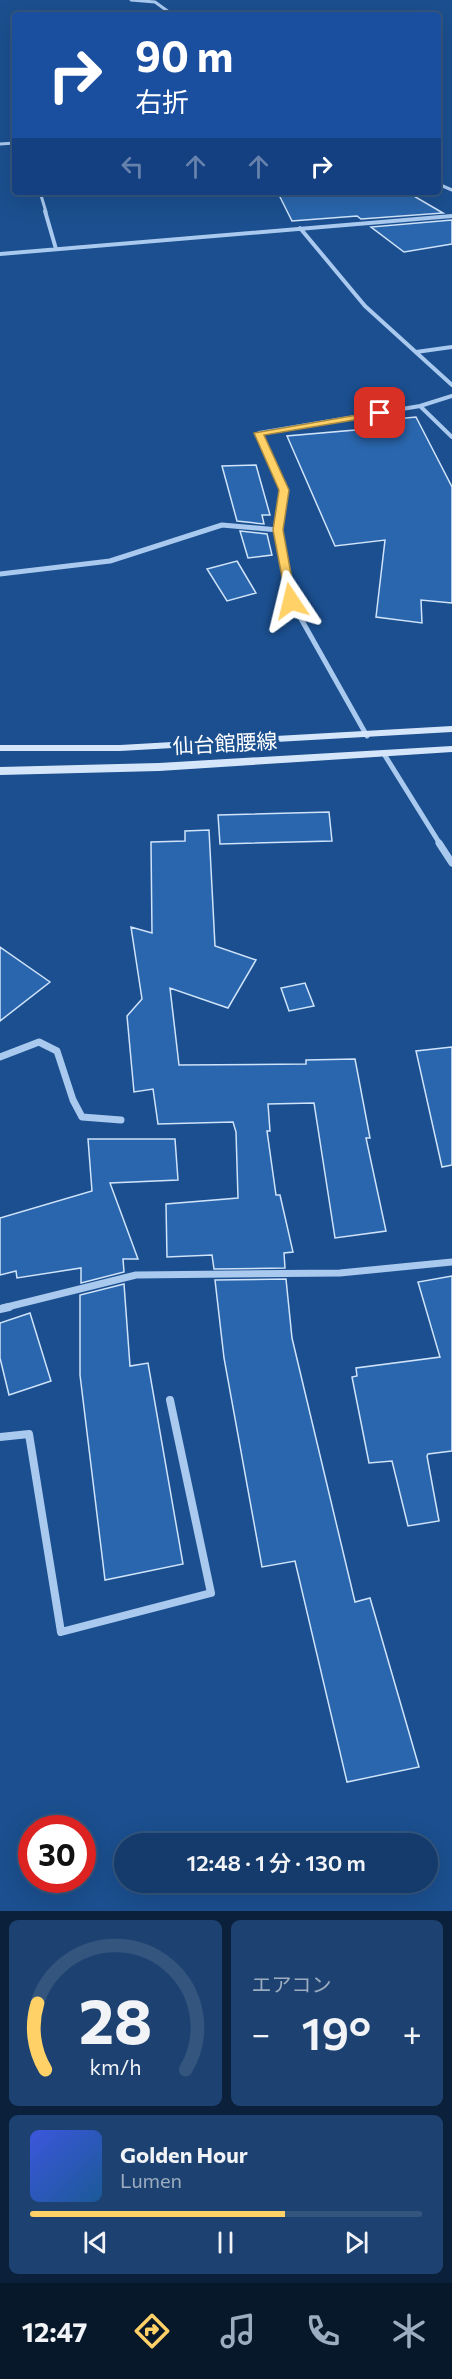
<!DOCTYPE html>
<html lang="ja">
<head>
<meta charset="utf-8">
<style>
  :root { --surface:#143b6b; --page:#1d4271; --text:#f1f3f6; --muted:#9dadc1; --line:#33557e; --accent:#ffd166 }
  body { margin:0; font-family:Commissioner,"Noto Sans JP",sans-serif; background:var(--page); color:var(--text); height:100vh; display:flex; flex-direction:column; font-size:22px; white-space:nowrap }
  * { box-sizing:border-box; margin:0 }
  p { font-size:20px; color:var(--muted) }
  .icon { flex:none; width:33px; height:33px; fill:none; stroke:currentColor; stroke-width:2; stroke-linecap:round; stroke-linejoin:round }
  .map { position:relative; height:1911px; overflow:hidden }
  .details { display:flex; flex-direction:column; gap:9px; padding:9px; background:#0b203b; flex:1 }
  .details>* { flex:none }
  .top-card { position:absolute; left:12px; top:12px; width:429px; height:183px; border-radius:6px; box-shadow:0 6px 24px #0002,0 0 0 2px var(--line); background:#1a4fa0; color:#fff; overflow:hidden }
  .speed { position:absolute; left:18px; top:1815px; display:flex; gap:12px; font-size:30px; font-weight:700; text-align:center }
  .speed>* { display:grid; place-content:center; width:78px; height:78px; border-radius:50%; background:var(--surface); box-shadow:0 6px 24px #0002,0 0 0 2px var(--line); line-height:1 }
  .speed .limit { border:9px solid #d22; background:#fff; color:#111 }
  .pin { position:absolute; display:grid; place-items:center; width:51px; height:51px; color:#fff; margin:-26px; border-radius:12px; box-shadow:0 3px 9px #0006 }
  .me { position:absolute; width:66px; margin:-33px; rotate:350deg; stroke-linejoin:round; filter:drop-shadow(0 0 4px #0008) }
  .turn { display:flex; align-items:center; gap:21px; height:126px; padding:0 24px; font-size:27px }
  .turn .icon { width:78px; height:78px; stroke-width:2.5 }
  .turn b { display:block; font-size:42px; line-height:51px }
  .lanes { display:flex; align-items:center; height:57px; padding:0 24px; background:#0003; justify-content:center; gap:30px; direction:ltr }
  .lanes .off { opacity:.35 }
  .big { font-size:45px; font-weight:600; line-height:1.1 }
  .details .card { flex:1; display:flex; flex-direction:column; justify-content:center; gap:9px; min-width:0; padding:0 21px; border-radius:9px; background:var(--page) }
  .details .dial { align-items:center; gap:0 }
  .dial svg { height:156px; overflow:visible; fill:none; stroke:var(--line); stroke-width:7; stroke-linecap:round; text-anchor:middle }
  .dial text { fill:var(--text); stroke:none }
  .song { display:flex; align-items:center; gap:18px }
  .cover { width:72px; height:72px; border-radius:9px; background:linear-gradient(135deg,hsl(230 70% 55%),hsl(210 70% 35%)) }
  .played { height:6px; border-radius:3px; background:linear-gradient(90deg,var(--accent) 65%,var(--line) 65%) }
  .keys { display:flex; justify-content:space-around; direction:ltr }
  .heat { display:flex; justify-content:space-between; align-items:center; font-size:33px; direction:ltr }
  .details .tiles { flex:1; display:grid; gap:9px; grid-template-columns:1fr 1fr }
  .card:last-child { grid-column:span 2 }
  .trip { position:absolute; left:114px; top:1833px; width:324px; height:60px; border-radius:30px; background:var(--surface); box-shadow:0 6px 24px #0002,0 0 0 2px var(--line); font-weight:600; line-height:60px; text-align:center }
  .tab-bar { display:flex; height:96px; justify-content:space-around; align-items:center; background:#08182b; color:var(--muted) }
  .tab-bar .icon { width:42px; height:42px }
  .tab-bar .active { color:var(--accent) }
  .tab-bar b { font-size:27px; color:var(--text) }
  .map>svg:first-child { display:block }
  .building { fill:#2a66ad; stroke:#cfe3fa; stroke-width:1.5 }
  .lines { fill:none; stroke-linecap:round; stroke-linejoin:round }
  .street-far4 { stroke:#a9c9ee; stroke-width:3 }
  .street-far3 { stroke:#a9c9ee; stroke-width:4 }
  .street-far2 { stroke:#a9c9ee; stroke-width:5 }
  .street-far1 { stroke:#a9c9ee; stroke-width:7 }
  .street { stroke:#a9c9ee; stroke-width:8 }
  .secondary { fill:#d6e6fa; fill-rule:evenodd }
  .route { fill:#ffd166; stroke:#a68842; stroke-width:1.5 }
  .labels { text-anchor:middle; stroke-width:6; stroke-linejoin:round; paint-order:stroke }
  .street-label { font-size:21px; fill:#fff; stroke:#1b4f8f }
</style>
</head>
<body>
<div class="map">
<svg width="452" height="1911" viewBox="0 0 452 1911">
  <rect width="100%" height="100%" fill="#1b4f8f"/>
  <!-- building -->
  <path class="building" d="M315,192h92l36,21 -82,6 -4,-3 -65,5 -13,-26z
    M452,220v24l-48,8 -33,-25z
    M416,417l36,70v116l-31,-3 1,23 -46,-6 9,-77 -50,6 -48,-110 91,-8 -3,-7z
    M256,465l14,50h-8l2,9 -27,-3 -15,-55z
    M240,531l27,3 5,21 -24,3z
    M237,561l19,32 -29,8 -20,-32z
    M329,812l3,29 -112,3 -2,-29z
    M209,830l6,116 41,14 -28,48 -58,-20 9,77 127,-1v-4l49,-1 15,79h-4l20,93 -51,7 -21,-135 -46,1 2,27h-3l9,64h4l13,57 -9,1 1,15 -71,1 -2,-14 -45,2 -1,-53 72,-6 -2,-66 -3,-10 -75,2 -5,-35 -19,3 -7,-76 15,-17 -11,-72 21,6 -1,-91 34,-1v-10z
    M0,947l50,35 -50,39z
    M305,983l9,23 -25,5 -8,-23z
    M452,1047v118l-10,2 -26,-116z
    M88,1139h87l3,41 -68,3 28,76h-15l1,13 -43,11v-15l-64,10 -1,-7 -16,4v-57l92,-27z
    M452,1276v175l-24,3 -1,2 12,65 -31,5 -16,-65 -23,2 -17,-86 5,-1 -1,-8 84,-11 -22,-75z
    M286,1279l6,59 63,264 15,-4 49,169 -72,15 -52,-221 -33,6 -38,-209 -9,-78z
    M124,1284l6,82 18,-3 35,201 -78,16 -25,-205v-80z
    M30,1313l21,68 -42,14 -9,-37v-35z"/>
  <g class="lines">
    <!-- street-far4 -->
    <path class="street-far4" d="M131,0l24,2 18,13
      M249,15l48,-1
      M0,144l15,-1
      M438,184l14,6
      M40,192l6,20"/>
    <!-- street-far3 -->
    <path class="street-far3" d="M45,211l11,38
      M300,228l65,78 87,79
      M0,254l452,-38
      M416,352l36,-5
      M420,406l32,31
      M283,487l-24,-54 161,-27 32,-10"/>
    <!-- street-far2 -->
    <path class="street-far2" d="M278,530l13,71 76,135
      M0,574l110,-13 112,-36 56,5 6,-40 -2,-5
      M384,754l56,90"/>
    <!-- street-far1 -->
    <path class="street-far1" d="M439,843l13,20
      M0,1057l39,-15 18,9 16,49 9,17 39,3
      M3,1308l133,-33 204,-2 112,-11"/>
    <!-- street -->
    <path class="street" d="M0,1309l9,-2
      M0,1437l29,-3 32,198 150,-39 -41,-193"/>
    <!-- secondary -->
    <path class="secondary" d="M452,726v6l-332,19h-120v-6h120z
      M452,746v6l-293,19 -159,4v-8l159,-4z"/>
  </g>
  <!-- route -->
  <path class="route" d="M380,411l5,2 -1,2 -120,20 25,55 -6,40 13,71 -9,2 -14,-73 6,-40 -25,-57z"/>
  <g class="labels">
    <!-- street labels -->
    <g class="street-label">
      <text transform="translate(225 744) rotate(-3)" y="7">仙台館腰線</text>
    </g>
  </g>
</svg>
<div class="speed"><div class="limit">30</div></div>
<div class="pin" style="left:380px;top:413px;background:#d93025"><svg class="icon" aria-label="arrive" viewBox="0 0 24 24"><path d="M6 21V4h12l-3 4 3 4H6"/></svg></div>
<svg class="me" style="left:291px;top:601px" viewBox="-20 -20 40 40"><path d="M0-17L14 15 0 8-14 15z" fill="#ffd166" stroke="#fff" stroke-width="4"/></svg>
<div class="trip">12:48 · 1 分 · 130 m</div>
<div class="top-card">
<div class="turn"><svg class="icon" aria-label="right" viewBox="0 0 24 24"><path d="M7 20v-9h11M14 6l5 5-5 5"/></svg><div><b>90 m</b>右折</div></div>
<div class="lanes"><svg class="icon off" aria-label="left" viewBox="0 0 24 24"><path d="M17 20v-9H6M10 6l-5 5 5 5"/></svg><svg class="icon off" aria-label="ahead" viewBox="0 0 24 24"><path d="M12 20V5M6 11l6-6 6 6"/></svg><svg class="icon off" aria-label="ahead" viewBox="0 0 24 24"><path d="M12 20V5M6 11l6-6 6 6"/></svg><svg class="icon" aria-label="right" viewBox="0 0 24 24"><path d="M7 20v-9h11M14 6l5 5-5 5"/></svg></div>
</div>
</div>
<section class="details">
<div class="tiles">
<div class="card dial"><svg viewBox="0 0 100 80">
<path d="M14 69A42 42 0 1 1 86 69"/>
<path d="M14 69A42 42 0 0 1 10 35" stroke="#ffd166"/>
<text x="50" y="56" font-size="32" font-weight="700">28</text>
<text x="50" y="72" font-size="11">km/h</text>
</svg></div>
<div class="card"><p>エアコン</p>
<div class="heat"><a>−</a><b class="big">19°</b><a>+</a></div>
</div>
<div class="card">
<div class="song"><i class="cover"></i><div><b>Golden Hour</b><p>Lumen</p></div></div>
<div class="played"></div>
<div class="keys"><svg class="icon" aria-label="previous" viewBox="0 0 24 24"><path d="M18 5L8 12l10 7zM5 5v14"/></svg><svg class="icon" aria-label="pause" viewBox="0 0 24 24"><path d="M8 5v14M16 5v14"/></svg><svg class="icon" aria-label="next" viewBox="0 0 24 24"><path d="M6 5l10 7-10 7zM19 5v14"/></svg></div>
</div>
</div>
</section>
<nav class="tab-bar">
<b>12:47</b>
<svg class="icon active" aria-label="directions" viewBox="0 0 24 24"><path d="M12 3l9 9-9 9-9-9zM9 14v-3h6M13 9l2 2-2 2"/></svg>
<svg class="icon" aria-label="music" viewBox="0 0 24 24"><path d="M9 18V5l10-2v13"/><circle cx="6" cy="18" r="3"/><circle cx="16" cy="16" r="3"/></svg>
<svg class="icon" aria-label="phone" viewBox="0 0 24 24"><path d="M5 4h4l2 5-3 2q2 4 5 5l2-3 5 2v4C11 20 4 13 5 4z"/></svg>
<svg class="icon" aria-label="climate" viewBox="0 0 24 24"><path d="M12 3v18M4 7l16 10M4 17L20 7"/></svg>
</nav>
</body>
</html>
